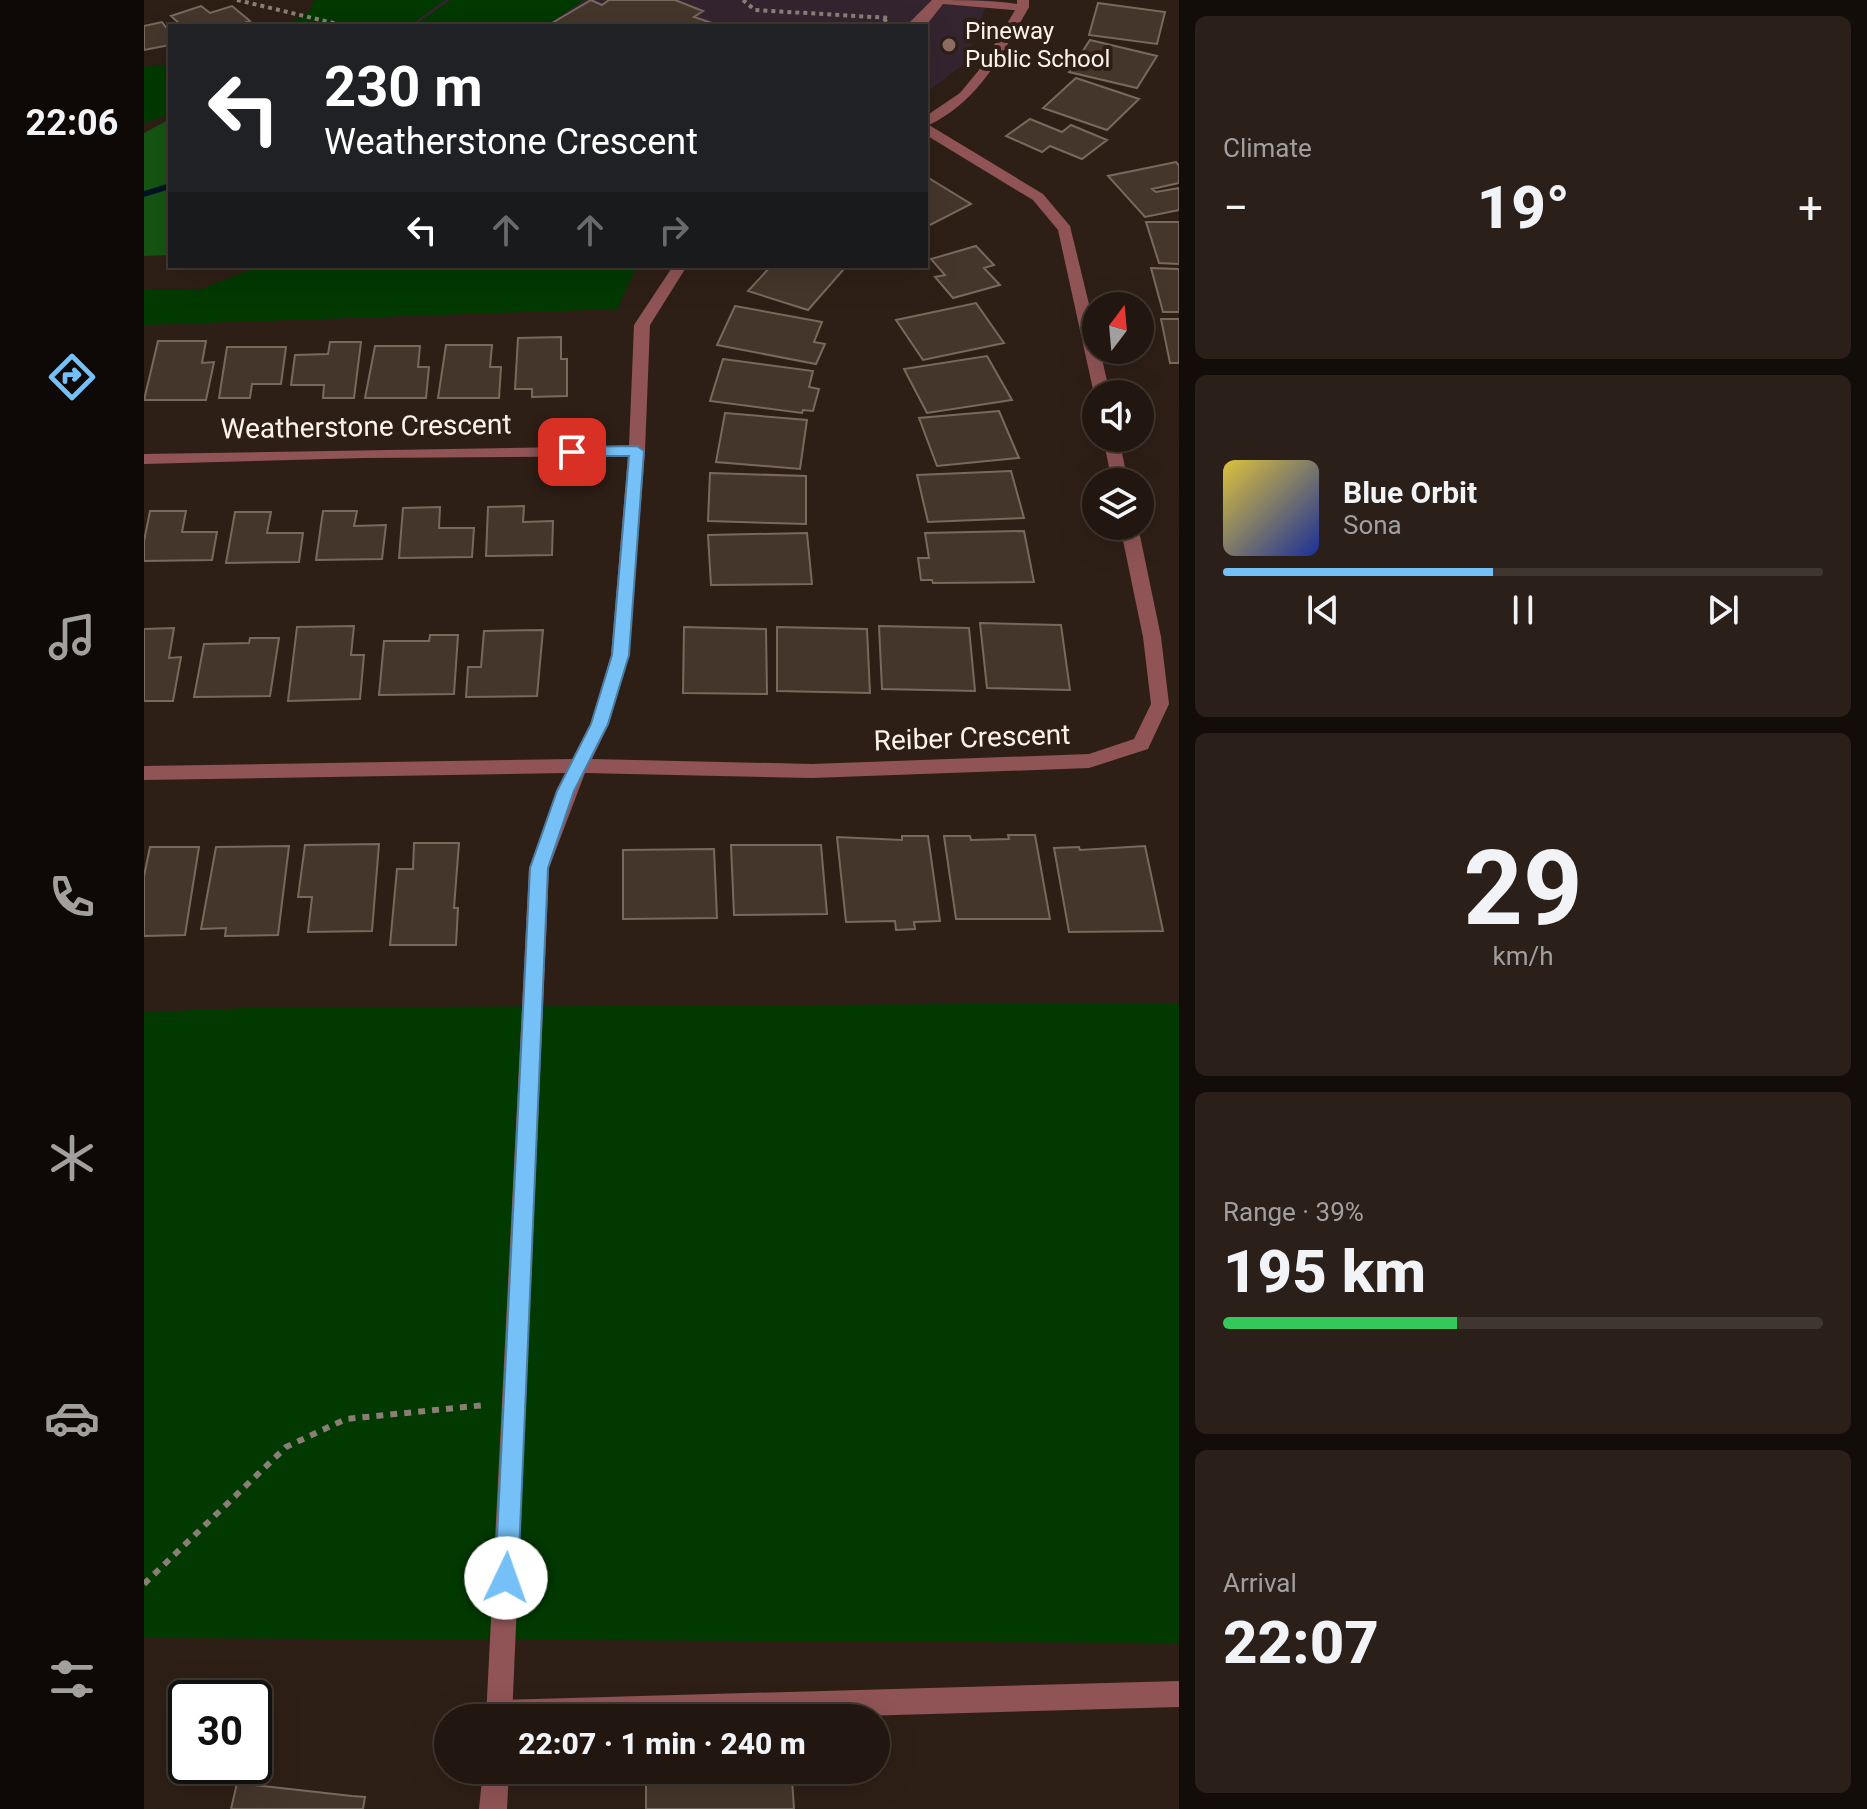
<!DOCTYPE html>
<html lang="en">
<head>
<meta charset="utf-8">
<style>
  :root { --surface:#221710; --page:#2a2019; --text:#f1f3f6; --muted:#a29f9f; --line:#3f3630; --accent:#75c0f6 }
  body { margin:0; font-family:Roboto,sans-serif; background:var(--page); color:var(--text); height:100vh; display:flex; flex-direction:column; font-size:30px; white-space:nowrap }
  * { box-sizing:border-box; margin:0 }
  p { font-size:26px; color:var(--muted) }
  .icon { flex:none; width:44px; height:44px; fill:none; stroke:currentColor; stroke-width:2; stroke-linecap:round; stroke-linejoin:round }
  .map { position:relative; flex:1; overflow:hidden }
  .panel { display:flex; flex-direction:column; gap:16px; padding:16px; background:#130d09; width:688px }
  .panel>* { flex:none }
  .hud { position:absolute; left:24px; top:24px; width:760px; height:244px; border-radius:0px; box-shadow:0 8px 32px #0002,0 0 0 2px var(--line); background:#202124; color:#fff; overflow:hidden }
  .needle { width:52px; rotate:16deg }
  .controls { position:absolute; left:938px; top:292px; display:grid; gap:16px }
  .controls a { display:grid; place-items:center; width:72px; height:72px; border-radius:50%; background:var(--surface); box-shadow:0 8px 32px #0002,0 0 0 2px var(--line); font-size:40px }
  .speed { position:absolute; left:24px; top:1680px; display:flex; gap:16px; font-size:40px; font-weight:700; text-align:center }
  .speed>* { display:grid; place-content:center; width:104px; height:104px; border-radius:50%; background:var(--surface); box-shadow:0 8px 32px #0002,0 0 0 2px var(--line); line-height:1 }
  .speed .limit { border:4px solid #111; border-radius:12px; background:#fff; color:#111 }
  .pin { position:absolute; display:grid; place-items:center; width:68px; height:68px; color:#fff; margin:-34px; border-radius:16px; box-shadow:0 4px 12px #0006 }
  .me { position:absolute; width:88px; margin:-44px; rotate:3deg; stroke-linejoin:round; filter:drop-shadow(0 0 6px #0008) }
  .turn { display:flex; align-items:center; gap:28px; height:168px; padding:0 24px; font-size:36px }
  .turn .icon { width:104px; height:104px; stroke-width:2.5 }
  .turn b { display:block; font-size:56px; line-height:68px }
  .lanes { display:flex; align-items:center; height:76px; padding:0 24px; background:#0003; justify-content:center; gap:40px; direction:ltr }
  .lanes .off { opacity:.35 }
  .big { font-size:60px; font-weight:800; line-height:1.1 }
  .panel .widget { flex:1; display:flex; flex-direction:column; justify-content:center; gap:12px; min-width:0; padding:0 28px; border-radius:12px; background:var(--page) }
  .panel .dial { align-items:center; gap:0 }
  .dial b { font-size:104px; line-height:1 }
  .song { display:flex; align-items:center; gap:24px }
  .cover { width:96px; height:96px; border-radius:12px; background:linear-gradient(135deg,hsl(50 70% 55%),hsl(230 70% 35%)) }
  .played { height:8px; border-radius:4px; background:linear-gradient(90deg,var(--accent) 45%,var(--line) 45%) }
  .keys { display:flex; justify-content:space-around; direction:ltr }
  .heat { display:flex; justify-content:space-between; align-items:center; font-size:44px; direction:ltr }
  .charge { height:12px; border-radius:6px; background:linear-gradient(90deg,#34c759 39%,var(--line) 0) }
  .trip { position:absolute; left:290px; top:1704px; width:456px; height:80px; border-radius:40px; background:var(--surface); box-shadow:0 8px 32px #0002,0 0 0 2px var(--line); font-weight:800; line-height:80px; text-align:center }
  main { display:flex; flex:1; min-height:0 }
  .tab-bar { display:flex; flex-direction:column; width:144px; justify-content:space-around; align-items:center; background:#0e0906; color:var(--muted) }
  .tab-bar .icon { width:56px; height:56px }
  .tab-bar .current { color:var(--accent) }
  .tab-bar b { font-size:36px; color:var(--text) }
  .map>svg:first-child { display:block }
  .education { fill:#34242f }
  .green { fill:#013900 }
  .forest { fill:#155512 }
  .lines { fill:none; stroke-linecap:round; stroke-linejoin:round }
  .stream { fill:#021225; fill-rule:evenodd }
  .building { fill:#45362b; stroke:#79695d; stroke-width:2 }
  .path-far1 { stroke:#8a7e76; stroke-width:4; stroke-dasharray:4 4; stroke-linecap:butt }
  .path { stroke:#8a7e76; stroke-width:6; stroke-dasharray:7 7; stroke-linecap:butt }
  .service { fill:#905456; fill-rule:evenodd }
  .minor { fill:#905456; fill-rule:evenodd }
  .route { fill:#75c0f6; stroke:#4c7da0; stroke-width:2 }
  .education-dot { fill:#8d6e63; stroke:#2e1f16; stroke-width:3 }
  .labels { text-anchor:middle; stroke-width:8; stroke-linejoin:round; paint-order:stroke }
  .far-poi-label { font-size:24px; fill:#fdf3ed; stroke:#2e1f16; text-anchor:start }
  .street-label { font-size:28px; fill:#fdf3ed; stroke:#2e1f16 }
</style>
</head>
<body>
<main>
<nav class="tab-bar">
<b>22:06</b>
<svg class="icon current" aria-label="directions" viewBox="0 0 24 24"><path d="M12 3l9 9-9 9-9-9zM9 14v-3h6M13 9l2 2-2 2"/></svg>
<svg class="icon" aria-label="music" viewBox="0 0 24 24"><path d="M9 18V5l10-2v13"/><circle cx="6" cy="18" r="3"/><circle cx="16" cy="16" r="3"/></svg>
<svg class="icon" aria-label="phone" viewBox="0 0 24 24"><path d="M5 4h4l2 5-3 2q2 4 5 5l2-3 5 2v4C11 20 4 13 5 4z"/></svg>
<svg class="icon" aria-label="climate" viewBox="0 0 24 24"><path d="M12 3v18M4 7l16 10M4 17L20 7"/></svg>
<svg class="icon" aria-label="car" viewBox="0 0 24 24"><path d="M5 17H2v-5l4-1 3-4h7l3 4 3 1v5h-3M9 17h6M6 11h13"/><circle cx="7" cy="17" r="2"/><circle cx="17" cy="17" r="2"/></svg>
<svg class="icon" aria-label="filters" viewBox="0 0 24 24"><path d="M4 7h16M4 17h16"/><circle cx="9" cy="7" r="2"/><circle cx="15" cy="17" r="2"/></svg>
</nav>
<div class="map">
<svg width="1035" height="1809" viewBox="0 0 1035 1809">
  <rect width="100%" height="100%" fill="#2e1f16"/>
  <!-- education -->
  <path class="education" d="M301,0h543l-23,63 -39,30v-67h-517z"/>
  <!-- green -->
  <path class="green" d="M170,0h131l-36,26h-126l26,-14z
    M306,0h134l-38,26h-133z
    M26,64v51l-26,8v-56z
    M115,266h378l-20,43 -473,16v-35l57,-1z
    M1035,1003v640l-1035,-5v-626l105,-4z"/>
  <!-- forest -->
  <path class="forest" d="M26,119v136l-26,1v-123z"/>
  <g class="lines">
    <!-- stream -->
    <path class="stream" d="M26,183v6l-26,8v-6z"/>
  </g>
  <!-- building -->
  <path class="building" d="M447,0l11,5 7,-5h66l28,11 -9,6 27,9h-162l-7,-3z
    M954,3l67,9 -8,32 -68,-9z
    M57,6l9,7 22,-7 18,15 -14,5h-54l-11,-10z
    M18,22l8,11v12l-26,5v-24z
    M946,40l67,16 -20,32 -68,-16z
    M932,78l63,21 -32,31 -64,-22z
    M886,119l32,13 9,-7 36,15 -25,19 -32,-13 -8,6 -36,-16z
    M1032,162l3,4v17l-27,6 4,3 23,-4v22l-34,7 -37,-41z
    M783,177l44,27 -45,23z
    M1002,222h33v42l-20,-1z
    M832,246l18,19 -10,3 16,17 -47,13 -18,-21 10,-2 -14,-16z
    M627,266h63l10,3 -36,41 -60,-19z
    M1007,268l28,1v43h-16z
    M832,303l28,40 -81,17 -27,-40z
    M591,306l87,16 -8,20 11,2 -9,20 -99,-19z
    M1017,319h18v44h-9z
    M417,337v22h6v37l-35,1v-8h-17l3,-51z
    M14,341h48l-4,22 12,-1 -8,38h-62z
    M186,342h31l-7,56h-31l1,-13h-33l4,-30 33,-1z
    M302,345h46l-2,22h11l-2,31h-61z
    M231,346h45l-2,21h11l-3,31h-61z
    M83,347h59l-5,37h-29l-2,14h-31z
    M843,356l25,44 -85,13 -23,-44z
    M579,359l90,12 -4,16 10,2 -6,22 -10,-1 -1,3 -92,-12z
    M855,411l20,47 -82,8 -18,-48z
    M581,413l82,7 -7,49 -84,-7z
    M867,471l13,47 -96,4 -11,-47z
    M566,473l96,3v48l-98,-3z
    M380,506l-1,16 30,-1 -1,34 -66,1 2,-49z
    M296,507l-1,21h35l-2,29 -73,1 4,-50z
    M6,511h36l-4,21h35l-5,28 -68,1v-20z
    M179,511h34l-3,15 32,-1 -4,34 -66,1z
    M91,512h36l-4,21h36l-4,29 -73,1z
    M880,531l10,51 -101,1 -1,-3h-11l-3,-22h11l-4,-25z
    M663,533l5,51 -101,1 -3,-50z
    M836,623l81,2 9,65 -83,-2z
    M210,626l-3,29h13l-4,44 -72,2 9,-74z
    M735,626l90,2 6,63 -93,-2z
    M540,627l82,2 1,65 -84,-1z
    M633,627l90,2 3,64 -93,-2z
    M30,628l-5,30 12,-1 -8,44h-29v-72z
    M399,630l-6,66 -71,1 2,-30h13l3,-36z
    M286,635h28l-4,59 -75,1 5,-54h45z
    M106,638h29l-9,58 -76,1 10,-53 45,-1z
    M864,835h27l15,84h-94l-12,-83h26l1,4 38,-1z
    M758,836h26l12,85 -26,1 1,7 -19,1 -1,-9 -49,1 -9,-85 65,3z
    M270,843h45l-5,65h4l-2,37h-66l7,-76h16z
    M235,844l-7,87 -64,1 4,-35h-14l7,-52z
    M587,845h90l6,69 -93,1z
    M145,846l-11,89 -53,1 1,-8 -25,1 15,-82z
    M1001,846l18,85 -94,1 -15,-84 25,-1 1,3z
    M6,847h49l-14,88 -41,1v-60z
    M570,849l3,69 -94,1v-69z
    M648,1779l2,30h-148v-28z
    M93,1783l115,13 13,1 -2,12h-132z"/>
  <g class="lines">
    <!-- path-far1 -->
    <path class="path-far1" d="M93,0l109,26
      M599,0l12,10 135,8
      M733,26l10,-7"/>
    <!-- path -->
    <path class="path" d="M0,1584l142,-137 60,-28 139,-14"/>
    <!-- service -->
    <path class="service" d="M788,0c24,0 80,0 97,7l-6,4 -80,-7 -15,19 -22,3z
      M1035,1681v26l-388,11h-303l-2,-5 4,-9 9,-4z"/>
    <!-- minor -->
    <path class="minor" d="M873,0h12v7c-27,47 -49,93 -100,118l114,69 27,32 26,107v17h4l10,44h-14v3l-2,-3 -36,-164 -25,-30 -107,-65v-19l34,-23 19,-23 38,-63z
      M529,266h14l-37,59 -5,126 -16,204 -20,69 -17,35 220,5 277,-10 45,-15 17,-35 -8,-67 -23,-111h18l23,111 8,67 -21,45 -59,19 -277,10 -227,-5 -36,95 -37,850h-26l43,-850 37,-95 -422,7v-14l429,-7 18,-35 20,-69 17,-199 -264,2 -220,6v-10l485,-8 5,-121z
      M959,438h16l9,44h-16z
      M339,1770h26l-2,39h-28z"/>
  </g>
  <!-- route -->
  <path class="route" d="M493,446l7,5 -15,204 -21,69 -34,67 -26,77 -30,710 -4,8 -8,4 -8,-4 -3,-8 35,-710 27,-77 34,-67 21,-69 17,-199h-57l-8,-4 8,-5z"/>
  <!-- markers -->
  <circle class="education-dot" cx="805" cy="45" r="8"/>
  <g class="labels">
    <!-- far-poi labels -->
    <g class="far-poi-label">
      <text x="821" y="39">Pineway<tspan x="821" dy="28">Public School</tspan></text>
    </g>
    <!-- street labels -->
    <g class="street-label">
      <text transform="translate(222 426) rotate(-1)" y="10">Weatherstone Crescent</text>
      <text transform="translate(828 737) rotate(-2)" y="10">Reiber Crescent</text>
    </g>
  </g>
</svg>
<div class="controls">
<a><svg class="needle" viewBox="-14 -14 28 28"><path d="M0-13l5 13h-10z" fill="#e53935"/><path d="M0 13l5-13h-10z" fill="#a29f9f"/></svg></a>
<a><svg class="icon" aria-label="sound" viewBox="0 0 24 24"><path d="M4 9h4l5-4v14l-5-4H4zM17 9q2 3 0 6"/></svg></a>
<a><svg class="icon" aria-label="layers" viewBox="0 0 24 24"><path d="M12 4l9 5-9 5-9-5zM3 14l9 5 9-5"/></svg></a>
</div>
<div class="speed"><div class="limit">30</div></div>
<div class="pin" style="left:428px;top:452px;background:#d93025"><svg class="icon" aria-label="arrive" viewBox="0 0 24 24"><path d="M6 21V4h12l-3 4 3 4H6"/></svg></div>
<svg class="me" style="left:362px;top:1578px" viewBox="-20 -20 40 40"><circle r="19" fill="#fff"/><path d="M0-13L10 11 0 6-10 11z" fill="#75c0f6"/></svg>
<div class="trip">22:07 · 1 min · 240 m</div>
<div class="hud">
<div class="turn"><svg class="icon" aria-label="left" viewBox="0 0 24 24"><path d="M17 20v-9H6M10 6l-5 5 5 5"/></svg><div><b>230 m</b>Weatherstone Crescent</div></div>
<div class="lanes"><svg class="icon" aria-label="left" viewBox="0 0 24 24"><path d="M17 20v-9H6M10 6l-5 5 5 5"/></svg><svg class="icon off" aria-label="ahead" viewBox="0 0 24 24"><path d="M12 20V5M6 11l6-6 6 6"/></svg><svg class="icon off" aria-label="ahead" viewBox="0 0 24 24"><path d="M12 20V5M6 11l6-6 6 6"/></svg><svg class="icon off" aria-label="right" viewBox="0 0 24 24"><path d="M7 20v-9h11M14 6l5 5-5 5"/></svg></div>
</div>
</div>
<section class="panel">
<div class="widget"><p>Climate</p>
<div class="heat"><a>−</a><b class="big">19°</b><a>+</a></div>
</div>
<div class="widget">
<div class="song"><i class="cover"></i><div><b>Blue Orbit</b><p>Sona</p></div></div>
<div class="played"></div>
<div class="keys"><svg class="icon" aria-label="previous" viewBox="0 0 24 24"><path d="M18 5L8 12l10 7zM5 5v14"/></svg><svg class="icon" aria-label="pause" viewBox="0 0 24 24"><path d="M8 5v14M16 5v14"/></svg><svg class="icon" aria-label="next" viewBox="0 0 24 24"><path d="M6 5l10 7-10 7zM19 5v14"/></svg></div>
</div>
<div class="widget dial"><b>29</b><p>km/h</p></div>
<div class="widget"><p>Range · 39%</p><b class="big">195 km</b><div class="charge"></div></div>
<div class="widget"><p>Arrival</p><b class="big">22:07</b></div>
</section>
</main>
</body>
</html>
